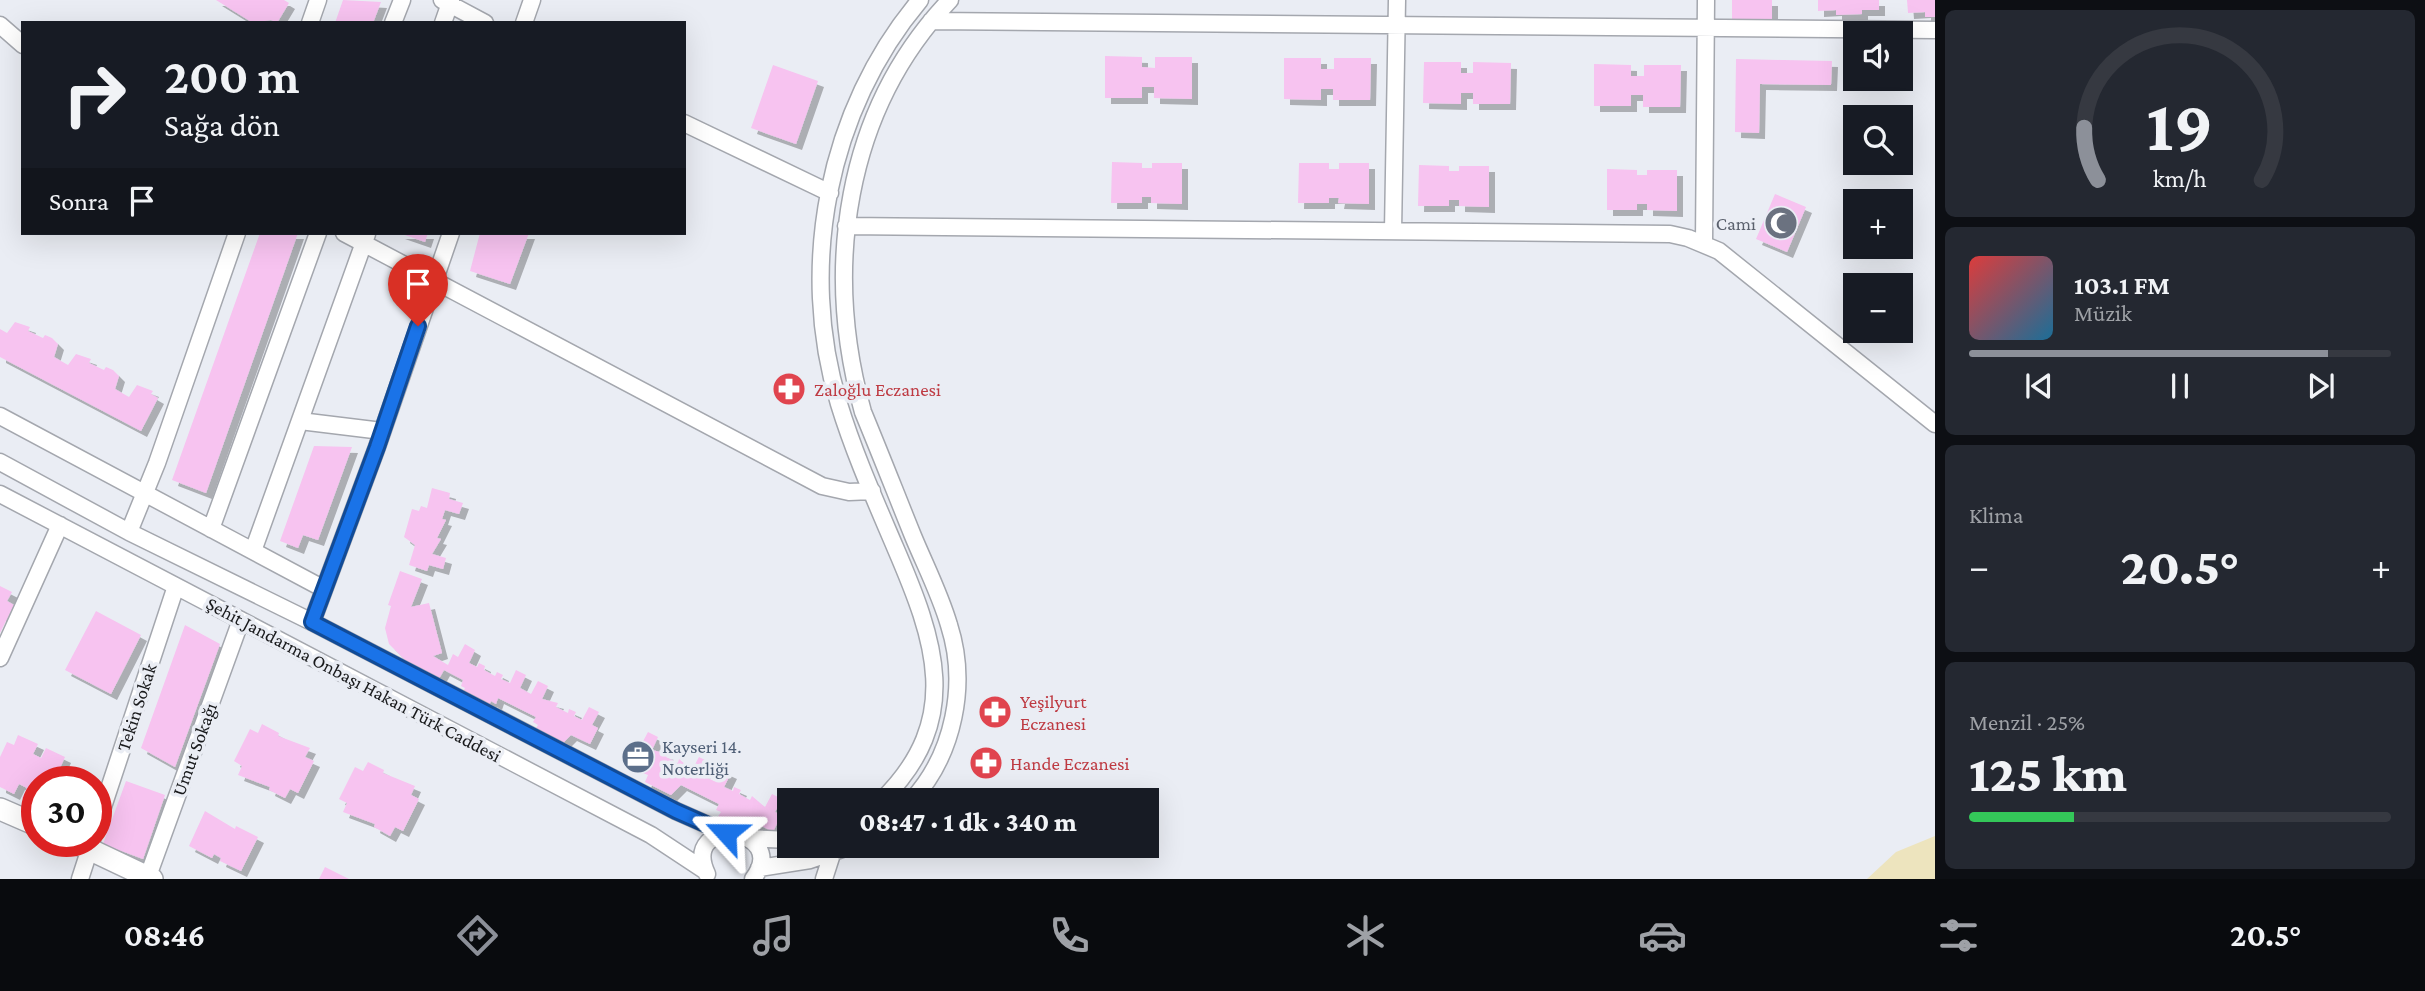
<!DOCTYPE html>
<html lang="tr">
<head>
<meta charset="utf-8">
<style>
  :root { --surface:#171b24; --page:#242831; --text:#f1f3f6; --muted:#9ea1a6; --line:#363941; --accent:#8c9099 }
  body { margin:0; font-family:"Crimson Pro",serif; background:var(--page); color:var(--text); height:100vh; display:flex; flex-direction:column; font-size:26px; white-space:nowrap }
  * { box-sizing:border-box; margin:0 }
  p { font-size:23px; color:var(--muted) }
  .icon { flex:none; width:38px; height:38px; fill:none; stroke:currentColor; stroke-width:2; stroke-linecap:round; stroke-linejoin:round }
  .map { position:relative; flex:1; overflow:hidden }
  .sheet { display:flex; flex-direction:column; gap:10px; padding:10px; background:#0d0f14; width:490px }
  .sheet>* { flex:none }
  .top-card { position:absolute; left:21px; top:21px; width:665px; height:214px; border-radius:0px; box-shadow:0 7px 28px #0002; background:#171b24; color:var(--text); overflow:hidden }
  .controls { position:absolute; left:1843px; top:21px; display:grid; gap:14px }
  .controls a { display:grid; place-items:center; width:70px; height:70px; border-radius:0px; background:var(--surface); box-shadow:0 7px 28px #0002; font-size:35px }
  .speed { position:absolute; left:21px; top:766px; display:flex; gap:14px; font-size:35px; font-weight:700; text-align:center }
  .speed>* { display:grid; place-content:center; width:91px; height:91px; border-radius:50%; background:var(--surface); box-shadow:0 7px 28px #0002; line-height:1 }
  .speed .limit { border:10px solid #d22; background:#fff; color:#111 }
  .pin { position:absolute; display:grid; place-items:center; width:60px; height:60px; color:#fff; margin:-72px -30px; border-radius:50% 50% 50% 0; rotate:-45deg; box-shadow:0 0 7px #0007 }
  .pin .icon { rotate:45deg }
  .me { position:absolute; width:77px; margin:-38px; rotate:294deg; stroke-linejoin:round; filter:drop-shadow(0 0 5px #0008) }
  .turn { display:flex; align-items:center; gap:24px; height:147px; padding:0 28px; font-size:32px }
  .turn .icon { width:91px; height:91px; stroke-width:2.5 }
  .turn b { display:block; font-size:49px; line-height:60px }
  .then { display:flex; align-items:center; height:66px; padding:0 28px; background:#0003; gap:14px; font-size:26px }
  .big { font-size:52px; font-weight:800; line-height:1.1 }
  .sheet .widget { flex:1; display:flex; flex-direction:column; justify-content:center; gap:10px; min-width:0; padding:0 24px; border-radius:10px; background:var(--page) }
  .sheet .dial { align-items:center; gap:0 }
  .dial svg { height:182px; overflow:visible; fill:none; stroke:var(--line); stroke-width:7; stroke-linecap:round; text-anchor:middle }
  .dial text { fill:var(--text); stroke:none }
  .song { display:flex; align-items:center; gap:21px }
  .cover { width:84px; height:84px; border-radius:10px; background:linear-gradient(135deg,hsl(0 70% 55%),hsl(200 70% 35%)) }
  .played { height:7px; border-radius:4px; background:linear-gradient(90deg,var(--accent) 85%,var(--line) 85%) }
  .keys { display:flex; justify-content:space-around; direction:ltr }
  .heat { display:flex; justify-content:space-between; align-items:center; font-size:38px; direction:ltr }
  .charge { height:10px; border-radius:5px; background:linear-gradient(90deg,#34c759 25%,var(--line) 0) }
  .trip { position:absolute; left:777px; top:788px; width:382px; height:70px; border-radius:0px; background:var(--surface); box-shadow:0 7px 28px #0002; font-weight:800; line-height:70px; text-align:center }
  .menu { display:flex; height:112px; justify-content:space-around; align-items:center; background:#090b0e; color:var(--muted) }
  .menu .icon { width:49px; height:49px }
  .menu .selected { color:var(--accent) }
  .menu b { font-size:32px; color:var(--text) }
  main { display:flex; flex:1; min-height:0 }
  .map>svg:first-child { display:block }
  .sand { fill:#ede4be }
  .building { fill:#f7c3f0; filter:url(#shadow) }
  .lines { fill:none; stroke-linecap:round; stroke-linejoin:round }
  .minor-casing { stroke:#a4a7ae; stroke-width:19 }
  .tertiary-casing { stroke:#a4a7ae; stroke-width:24 }
  .minor { stroke:#fff; stroke-width:16 }
  .tertiary { stroke:#fff; stroke-width:21 }
  .route-casing { stroke:#114b97; stroke-width:18 }
  .route { stroke:#1a73e8; stroke-width:12 }
  .labels { text-anchor:middle; stroke-width:7; stroke-linejoin:round; paint-order:stroke }
  .worship-label { font-size:19px; fill:#5b616d; stroke:#eaedf4; text-anchor:end }
  .health-label { font-size:19px; fill:#be3a42; stroke:#eaedf4; text-anchor:start }
  .street-label { font-size:19px; fill:#18191b; stroke:#eaedf4 }
  .service-label { font-size:19px; fill:#4e5e75; stroke:#eaedf4; text-anchor:start }
</style>
</head>
<body>
<main>
<div class="map">
<svg width="1935" height="879" viewBox="0 0 1935 879">
  <defs>
    <filter id="shadow"><feDropShadow dx="6" dy="6" stdDeviation="0" flood-color="#0004"/></filter>
  </defs>
  <rect width="100%" height="100%" fill="#eaedf4"/>
  <!-- sand -->
  <path class="sand" d="M1935,836v43h-68l29,-27z"/>
  <!-- building -->
  <path class="building" d="M216,0h68l5,3 -12,20 -6,-3 -18,3z
    M343,0l38,2 -8,21h-38z
    M1732,0h40v19h-40z
    M1818,0h61v10h-17v4l-26,1v-5l-18,1z
    M1907,0h28v17h-10v-5l-17,1z
    M1105,56l37,1v10l13,1v-11h37v42l-38,-1v-11h-12v11h-37z
    M1284,58h37v11h13v-11h37l-1,42h-37v-11h-12v11l-37,-1z
    M1736,59l96,2 -1,24 -71,-1 -1,49 -24,-1z
    M1424,62h37v11h12v-11l38,1 -1,41h-37v-11h-12v11l-38,-1z
    M1594,64l37,1v11h13v-11h37l-1,42h-37v-12h-12v11h-37z
    M773,65l45,16 -22,63 -45,-16z
    M1112,162l30,1v5h10v-5h30v41l-31,-1v-6h-9v6h-31z
    M1299,163h30v6h10v-6h30v41l-31,-1 1,-5h-10v5h-31z
    M1419,165l30,1v5h10v-5h30v41l-30,-1v-6h-10v6h-31z
    M1607,169l30,1v5h10v-5h30v41l-30,-1v-6h-10v6h-30z
    M1775,194l31,13 -19,45 -31,-13z
    M260,233h38l-92,260 -34,-13z
    M399,233h29l-3,9z
    M480,233h49l-19,51 -40,-13z
    M15,322l15,5 -2,4 15,7 2,-3 7,3 6,6 -4,13 14,8 8,-11 15,5 -2,4 15,7 2,-3 7,3 6,6 -4,13 14,8 8,-12 16,6 -2,3 7,4 -17,33 -141,-74v-28l7,4z
    M314,446l38,1 -34,93 -15,-5 -5,13 -18,-7z
    M432,488l18,5 -1,6 14,4 -4,11 -14,-4 -3,9 4,1 -9,18 4,1 -9,15 14,4 -3,11 -14,-4 -2,6 -18,-6 6,-20 -11,-8 8,-28 7,2 2,-5 6,2z
    M400,571l22,8 -11,28 18,-4 13,50 -9,3 15,9 5,-11 5,3 7,-13 10,6 -6,13 8,4 2,-4 6,3 -1,4 11,6 2,-4 6,3 -2,4 9,4 6,-13 10,5 -6,13 11,6 7,-13 10,5 -6,13 16,4 -2,4 12,6 1,-4 7,3 -2,4 8,4 7,-13 10,5 -7,13 6,3 -8,16 -19,-9 -10,10 -27,-14 4,-6 -5,-3 3,-5 -38,-19 -2,6 -5,-3 -3,7 -26,-14 3,-6 -4,-2 2,-6 -19,-10 -8,14 -30,-18 2,-3 -19,-19 -4,-16 6,-22 -3,-1z
    M0,586l12,6 -5,9 7,4 -14,28z
    M96,611l45,24 -30,59 -46,-24z
    M185,625l35,19 -45,123 -34,-19z
    M262,724l17,9 -1,3 32,12 -5,9 9,4 -16,32 -8,-4 -5,9 -16,-8 1,-3 -32,-12 4,-9 -8,-5 16,-32 8,4z
    M648,732l10,5 -6,13 16,4 -2,3 12,6 1,-4 13,11 7,-13 10,5 -6,14 11,5 6,-13 11,5 -7,14 9,4 1,-4 7,3 -2,4 11,6 2,-4 13,11 7,-13 10,5 -7,13 6,3 -8,17 -19,-10 -3,6 -4,-3 -3,7 -27,-14 4,-6 -5,-2 3,-6 -38,-19 -10,10 -26,-13 3,-7 -5,-2 3,-5 -19,-10 9,-16 5,3z
    M18,735l20,9 -5,10 8,4 5,-10 19,9 -5,11 7,3 -6,11h-24v23l-15,-7 5,-10 -8,-4 -5,10 -14,-7v-30l7,-15 7,3z
    M368,762l16,8 -1,3 32,13 -4,9 8,4 -16,32 -8,-4 -5,9 -16,-9 1,-3 -32,-12 4,-9 -8,-4 16,-32 8,4z
    M126,781l39,14 -22,64 -40,-15z
    M205,811l30,18 1,-3 22,11 -17,34 -21,-10 1,-3 -7,-4 -2,4 -23,-12z
    M325,867l24,12h-30z"/>
  <g class="lines">
    <defs>
      <path id="minor" d="M442,0l43,23
        M931,21l1004,9
        M310,23l8,-23
        M393,23l9,-23
        M443,23l8,-23
        M524,23l8,-23
        M0,25l23,20
        M684,123l146,70
        M846,226l824,8 18,4 31,13 216,173
        M1393,231l4,-231
        M344,233l478,253 27,6 23,-1
        M1704,243l2,-243
        M0,416l324,173
        M300,421l82,10
        M0,462l129,70 183,90 364,189 50,22
        M0,494l651,341 53,35
        M211,529l107,-296
        M129,532l28,-69 80,-230
        M253,551l114,-317
        M312,622l65,-175 74,-214
        M0,658l60,-133
        M882,800c82,-81 53,-160 13,-253 -20,-47 -41,-94 -56,-143 -42,-137 -11,-295 81,-404
        M912,800c42,-46 56,-116 37,-175 -9,-31 -24,-60 -36,-89 -17,-42 -33,-83 -50,-124 -40,-143 -19,-301 87,-412
        M96,828l80,-242
        M749,838l40,2
        M759,868l51,-8 44,-15
        M707,874c-28,-60 85,-47 46,5
        M80,879l12,-37
        M147,879l94,-259
        M824,879l8,-25"/>
      <path id="tertiary" d="M0,809l37,16
        M74,842l78,37"/>
    </defs>
    <!-- minor casing -->
    <use href="#minor" class="minor-casing"/>
    <!-- tertiary casing -->
    <use href="#tertiary" class="tertiary-casing"/>
    <!-- minor -->
    <use href="#minor" class="minor"/>
    <!-- tertiary -->
    <use href="#tertiary" class="tertiary"/>
  </g>
  <g class="lines">
    <defs>
      <path id="route" d="M418,326l-41,121 -65,175 364,189 50,22"/>
    </defs>
    <!-- route casing -->
    <use href="#route" class="route-casing"/>
    <!-- route -->
    <use href="#route" class="route"/>
  </g>
  <!-- icons -->
  <defs>
    <symbol id="mosque-disc" viewBox="-11 -11 22 22"><circle r="9.5" fill="#6b7280" stroke="#eaedf4"/><path d="M3.5-4.9A6 6 0 1 0 3.5 4.9A5 5 0 1 1 3.5-4.9Z" fill="#fff"/></symbol>
    <symbol id="pharmacy-disc" viewBox="-11 -11 22 22"><circle r="9.5" fill="#e0444e" stroke="#eaedf4"/><path d="M-2-6h4v4h4v4h-4v4h-4v-4h-4v-4h4Z" fill="#fff"/></symbol>
    <symbol id="office-disc" viewBox="-11 -11 22 22"><circle r="9.5" fill="#5c6f8a" stroke="#eaedf4"/><path d="M-6-3h4V-5.5h4V-3h4V5H-6ZM-1-4.5V-3h2v-1.5ZM-6 0V1H6V0Z" fill="#fff"/></symbol>
  </defs>
  <g fill-rule="evenodd">
    <use href="#mosque-disc" x="1762" y="204" width="38" height="38"/>
    <use href="#pharmacy-disc" x="770" y="370" width="38" height="38"/>
    <use href="#pharmacy-disc" x="976" y="693" width="38" height="38"/>
    <use href="#office-disc" x="619" y="738" width="38" height="38"/>
    <use href="#pharmacy-disc" x="967" y="744" width="38" height="38"/>
  </g>
  <g class="labels">
    <!-- worship labels -->
    <g class="worship-label">
      <text x="1756" y="230">Cami</text>
    </g>
    <!-- health labels -->
    <g class="health-label">
      <text x="814" y="396">Zaloğlu Eczanesi</text>
      <text x="1020" y="708">Yeşilyurt<tspan x="1020" dy="22">Eczanesi</tspan></text>
      <text x="1010" y="770">Hande Eczanesi</text>
    </g>
    <!-- street labels -->
    <g class="street-label">
      <text transform="translate(354 679) rotate(28)" y="7">Şehit Jandarma Onbaşı Hakan Türk Caddesi</text>
      <text transform="translate(136 707) rotate(-72)" y="7">Tekin Sokak</text>
      <text transform="translate(194 749) rotate(-70)" y="7">Umut Sokağı</text>
    </g>
    <!-- service labels -->
    <g class="service-label">
      <text x="662" y="753">Kayseri 14.<tspan x="662" dy="22">Noterliği</tspan></text>
    </g>
  </g>
</svg>
<div class="controls">
<a><svg class="icon" aria-label="sound" viewBox="0 0 24 24"><path d="M4 9h4l5-4v14l-5-4H4zM17 9q2 3 0 6"/></svg></a>
<a><svg class="icon" aria-label="search" viewBox="0 0 24 24"><circle cx="10" cy="10" r="6"/><path d="M15 15l6 6"/></svg></a>
<a>+</a>
<a>−</a>
</div>
<div class="speed"><div class="limit">30</div></div>
<div class="pin" style="left:418px;top:326px;background:#d93025"><svg class="icon" aria-label="arrive" viewBox="0 0 24 24"><path d="M6 21V4h12l-3 4 3 4H6"/></svg></div>
<svg class="me" style="left:726px;top:833px" viewBox="-20 -20 40 40"><path d="M0-17L14 15 0 8-14 15z" fill="#1a73e8" stroke="#fff" stroke-width="4"/></svg>
<div class="trip">08:47 · 1 dk · 340 m</div>
<div class="top-card">
<div class="turn"><svg class="icon" aria-label="right" viewBox="0 0 24 24"><path d="M7 20v-9h11M14 6l5 5-5 5"/></svg><div><b>200 m</b>Sağa dön</div></div>
<div class="then">Sonra<svg class="icon" aria-label="arrive" viewBox="0 0 24 24"><path d="M6 21V4h12l-3 4 3 4H6"/></svg></div>
</div>
</div>
<section class="sheet">
<div class="widget dial"><svg viewBox="0 0 100 80">
<path d="M14 69A42 42 0 1 1 86 69"/>
<path d="M14 69A42 42 0 0 1 8 46" stroke="#8c9099"/>
<text x="50" y="56" font-size="32" font-weight="700">19</text>
<text x="50" y="72" font-size="11">km/h</text>
</svg></div>
<div class="widget">
<div class="song"><i class="cover"></i><div><b>103.1 FM</b><p>Müzik</p></div></div>
<div class="played"></div>
<div class="keys"><svg class="icon" aria-label="previous" viewBox="0 0 24 24"><path d="M18 5L8 12l10 7zM5 5v14"/></svg><svg class="icon" aria-label="pause" viewBox="0 0 24 24"><path d="M8 5v14M16 5v14"/></svg><svg class="icon" aria-label="next" viewBox="0 0 24 24"><path d="M6 5l10 7-10 7zM19 5v14"/></svg></div>
</div>
<div class="widget"><p>Klima</p>
<div class="heat"><a>−</a><b class="big">20.5°</b><a>+</a></div>
</div>
<div class="widget"><p>Menzil · 25%</p><b class="big">125 km</b><div class="charge"></div></div>
</section>
</main>
<nav class="menu">
<b>08:46</b>
<svg class="icon selected" aria-label="directions" viewBox="0 0 24 24"><path d="M12 3l9 9-9 9-9-9zM9 14v-3h6M13 9l2 2-2 2"/></svg>
<svg class="icon" aria-label="music" viewBox="0 0 24 24"><path d="M9 18V5l10-2v13"/><circle cx="6" cy="18" r="3"/><circle cx="16" cy="16" r="3"/></svg>
<svg class="icon" aria-label="phone" viewBox="0 0 24 24"><path d="M5 4h4l2 5-3 2q2 4 5 5l2-3 5 2v4C11 20 4 13 5 4z"/></svg>
<svg class="icon" aria-label="climate" viewBox="0 0 24 24"><path d="M12 3v18M4 7l16 10M4 17L20 7"/></svg>
<svg class="icon" aria-label="car" viewBox="0 0 24 24"><path d="M5 17H2v-5l4-1 3-4h7l3 4 3 1v5h-3M9 17h6M6 11h13"/><circle cx="7" cy="17" r="2"/><circle cx="17" cy="17" r="2"/></svg>
<svg class="icon" aria-label="filters" viewBox="0 0 24 24"><path d="M4 7h16M4 17h16"/><circle cx="9" cy="7" r="2"/><circle cx="15" cy="17" r="2"/></svg>
<b>20.5°</b>
</nav>
</body>
</html>
